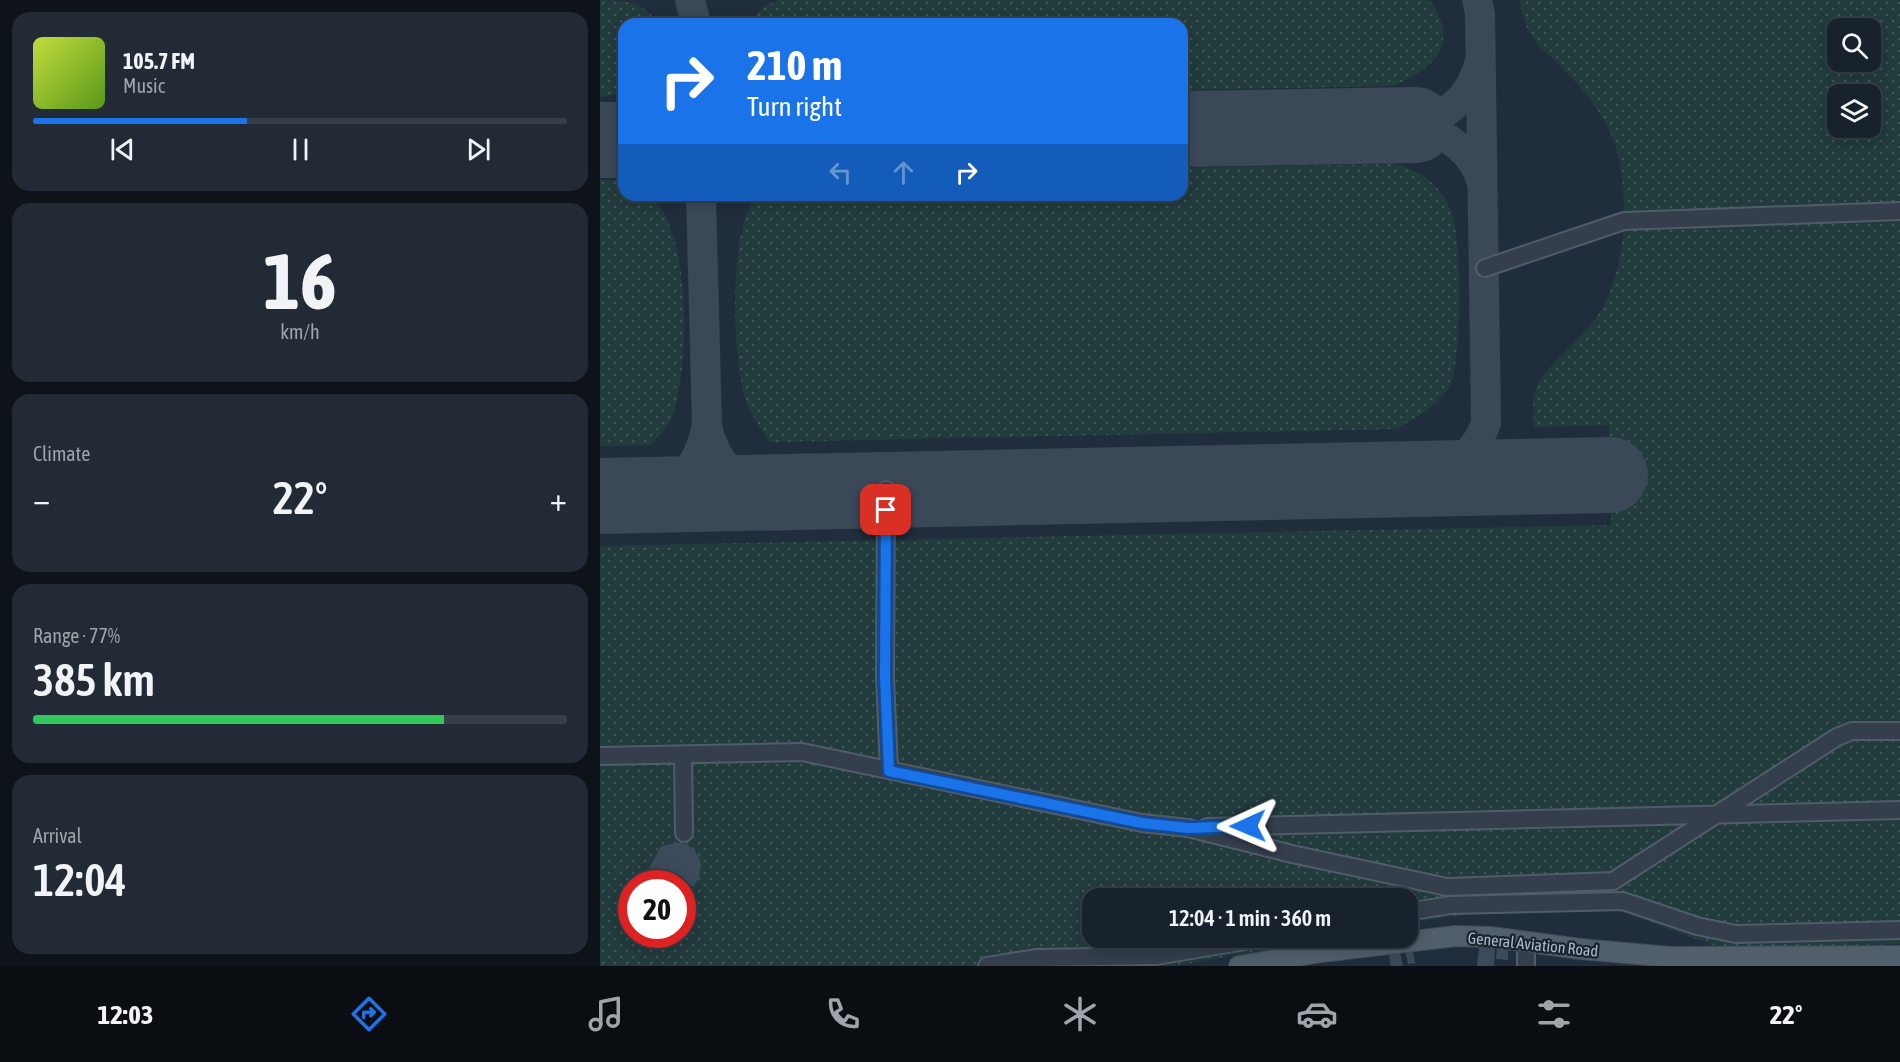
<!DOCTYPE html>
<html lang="en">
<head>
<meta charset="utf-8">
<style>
  :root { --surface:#18222d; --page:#212a35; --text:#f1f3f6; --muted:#9fa4aa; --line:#363f49; --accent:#1a73e8 }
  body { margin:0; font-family:"Asap Condensed",sans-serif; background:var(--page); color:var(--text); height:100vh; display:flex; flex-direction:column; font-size:22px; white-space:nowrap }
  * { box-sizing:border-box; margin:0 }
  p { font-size:20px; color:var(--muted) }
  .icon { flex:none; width:33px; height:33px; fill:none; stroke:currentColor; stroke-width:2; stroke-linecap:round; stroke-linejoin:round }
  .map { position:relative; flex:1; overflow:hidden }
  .drawer { display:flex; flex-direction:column; gap:12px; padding:12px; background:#0d1319; width:600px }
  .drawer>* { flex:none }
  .guide { position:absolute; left:18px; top:18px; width:570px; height:183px; border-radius:18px; box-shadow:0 3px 15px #0003,0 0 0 2px var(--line); background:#1a73e8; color:#fff; overflow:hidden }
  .tools { position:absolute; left:1227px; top:18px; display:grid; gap:12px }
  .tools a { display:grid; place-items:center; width:54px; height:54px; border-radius:12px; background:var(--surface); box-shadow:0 3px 15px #0003,0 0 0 2px var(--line); font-size:30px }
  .speed { position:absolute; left:18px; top:870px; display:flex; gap:12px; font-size:30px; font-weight:700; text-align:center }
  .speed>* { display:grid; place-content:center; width:78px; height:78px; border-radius:50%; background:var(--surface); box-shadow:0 3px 15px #0003,0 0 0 2px var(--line); line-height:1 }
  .speed .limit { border:9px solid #d22; background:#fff; color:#111 }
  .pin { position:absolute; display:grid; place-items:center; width:51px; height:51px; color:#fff; margin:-26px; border-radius:12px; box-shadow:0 3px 9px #0006 }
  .me { position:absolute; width:66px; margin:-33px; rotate:269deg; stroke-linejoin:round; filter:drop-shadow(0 0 4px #0008) }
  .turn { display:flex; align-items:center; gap:21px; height:126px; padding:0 30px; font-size:27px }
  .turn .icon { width:78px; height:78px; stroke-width:2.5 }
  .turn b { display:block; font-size:42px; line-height:51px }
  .lanes { display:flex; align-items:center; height:57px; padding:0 30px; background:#0003; justify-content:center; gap:30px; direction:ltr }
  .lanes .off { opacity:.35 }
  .big { font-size:45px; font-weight:600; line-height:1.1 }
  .drawer .widget { flex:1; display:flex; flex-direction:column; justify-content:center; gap:9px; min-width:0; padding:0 21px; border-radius:18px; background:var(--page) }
  .drawer .dial { align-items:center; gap:0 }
  .dial b { font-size:78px; line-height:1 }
  .song { display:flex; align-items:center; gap:18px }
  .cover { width:72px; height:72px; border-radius:9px; background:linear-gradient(135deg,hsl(70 70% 55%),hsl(90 70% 35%)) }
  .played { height:6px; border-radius:3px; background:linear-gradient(90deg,var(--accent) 40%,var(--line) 40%) }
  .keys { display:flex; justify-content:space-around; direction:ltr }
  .heat { display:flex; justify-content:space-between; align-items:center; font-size:33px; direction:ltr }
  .charge { height:9px; border-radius:4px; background:linear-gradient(90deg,#34c759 77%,var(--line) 0) }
  .trip { position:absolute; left:482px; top:888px; width:336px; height:60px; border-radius:18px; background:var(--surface); box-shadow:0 3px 15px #0003,0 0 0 2px var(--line); font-weight:600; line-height:60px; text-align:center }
  .dock { display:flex; height:96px; justify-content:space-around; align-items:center; background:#0a0e12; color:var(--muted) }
  .dock .icon { width:42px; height:42px }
  .dock .on { color:var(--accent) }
  .dock b { font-size:27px; color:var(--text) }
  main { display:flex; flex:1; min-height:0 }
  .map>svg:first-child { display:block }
  .grass { fill:url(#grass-dots); fill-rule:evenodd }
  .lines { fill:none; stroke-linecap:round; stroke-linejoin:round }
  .taxiway { stroke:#3a4858; stroke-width:30 }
  .runway { stroke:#3a4858; stroke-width:76 }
  .building { fill:#3b4b5c }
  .minor-casing { stroke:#515c6a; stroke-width:20 }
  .major-casing { stroke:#404a58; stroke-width:22 }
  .minor { stroke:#343e4c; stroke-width:16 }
  .major { stroke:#515e6c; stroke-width:20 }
  .route-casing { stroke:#114b97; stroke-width:15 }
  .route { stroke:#1a73e8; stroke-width:10 }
  .labels { text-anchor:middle; stroke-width:4.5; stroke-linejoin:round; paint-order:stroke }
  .street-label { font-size:16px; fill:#aeb9c8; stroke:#192431 }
</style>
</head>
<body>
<main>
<section class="drawer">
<div class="widget">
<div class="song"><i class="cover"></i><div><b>105.7 FM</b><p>Music</p></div></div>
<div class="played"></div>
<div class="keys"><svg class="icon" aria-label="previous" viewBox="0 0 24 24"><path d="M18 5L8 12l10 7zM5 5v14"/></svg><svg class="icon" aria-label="pause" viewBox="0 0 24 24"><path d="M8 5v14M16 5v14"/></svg><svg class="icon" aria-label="next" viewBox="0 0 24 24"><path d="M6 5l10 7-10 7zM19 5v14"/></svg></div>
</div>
<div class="widget dial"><b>16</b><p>km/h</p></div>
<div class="widget"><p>Climate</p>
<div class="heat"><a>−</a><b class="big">22°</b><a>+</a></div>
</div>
<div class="widget"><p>Range · 77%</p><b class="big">385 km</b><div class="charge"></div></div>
<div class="widget"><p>Arrival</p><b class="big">12:04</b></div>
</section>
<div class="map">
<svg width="1300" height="966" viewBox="0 0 1300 966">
  <defs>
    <pattern id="grass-dots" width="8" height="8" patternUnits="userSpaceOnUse" patternTransform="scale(1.5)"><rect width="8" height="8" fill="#223b3d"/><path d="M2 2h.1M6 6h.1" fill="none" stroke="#405558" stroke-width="1.8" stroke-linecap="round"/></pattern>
  </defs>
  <rect width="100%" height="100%" fill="#202d3c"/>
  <!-- grass -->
  <path class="grass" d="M0,0c22,0 46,1 57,24h-33v69l-24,4z
    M178,0h651c33,42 5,70 -36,86l-211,4v-66h-433l15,-18z
    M920,0h380v944l-177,5 -103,-38 -151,3 -62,9v-25h-315v40h241l-158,28h-575v-420l1011,-21 -2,-100 -75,2c0,-10 -2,-22 0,-32 4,-23 42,-52 57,-70 34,-43 38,-111 29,-162 -8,-41 -33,-70 -62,-99 -8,-8 -19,-16 -25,-26 -8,-11 -11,-25 -13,-38zM1238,28h32v34h-32zM1238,94h32v34h-32zM32,884h50v50h-50z
    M795,164c20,6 37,14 48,32 4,6 8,14 10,21 8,26 9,145 -3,168 -10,20 -35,33 -53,44l-627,13c-11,-15 -21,-30 -26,-48 -11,-38 -17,-173 15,-199h423v-27z
    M0,179l24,3v13h26c43,39 40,174 21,225 -4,9 -14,17 -20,25l-51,1z"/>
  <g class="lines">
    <!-- taxiway -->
    <path class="taxiway" d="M90,0l6,24
      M816,125c31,-8 55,-29 63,-61
      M816,125c30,9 57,25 66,58
      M101,195l6,230c7,36 28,58 64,68
      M820,479c33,-8 54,-24 66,-56l-6,-410 -3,-13
      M60,495c27,-17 41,-39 47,-70"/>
    <!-- runway -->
    <path class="runway" d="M582,129l234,-4
      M0,140h24
      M0,496l1010,-21"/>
  </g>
  <!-- building -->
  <path class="building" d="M81,842l13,6 7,15 -2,15 -5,7 -12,6v-7h-25l-6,-19 10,-19z
    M879,947l16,1 -1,18h-17z
    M897,948l11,1v11l-12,-1z
    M813,950l2,13 -7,1 -3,-13z
    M800,952l3,14h-12l-2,-12z"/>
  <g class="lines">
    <defs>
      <path id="minor" d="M885,268l139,-47 276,-10
        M286,490l-1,187 4,93
        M83,755l1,78
        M0,756l202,-4 340,71 46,5 104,26 155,33 166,-6 224,-144 15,-6h48
        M607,827l693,-17
        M807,912l43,-7 173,-4 74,25 39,8 164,-4
        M387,966l49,-8 120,-2 107,-18
        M926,966v-25"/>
      <path id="major" d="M639,966l82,-14 135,-16 35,1 89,12 90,8 230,-1"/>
    </defs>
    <!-- minor casing -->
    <use href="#minor" class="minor-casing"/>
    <!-- major casing -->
    <use href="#major" class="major-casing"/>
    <!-- minor -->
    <use href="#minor" class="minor"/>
    <!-- major -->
    <use href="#major" class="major"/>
  </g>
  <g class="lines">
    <defs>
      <path id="route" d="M286,510l-1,167 4,94 253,52 46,5 60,-2"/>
    </defs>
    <!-- route casing -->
    <use href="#route" class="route-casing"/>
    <!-- route -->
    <use href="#route" class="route"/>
  </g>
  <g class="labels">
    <!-- street labels -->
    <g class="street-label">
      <text transform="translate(933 944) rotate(6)" y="6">General Aviation Road</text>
    </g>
  </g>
</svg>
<div class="tools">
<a><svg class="icon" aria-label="search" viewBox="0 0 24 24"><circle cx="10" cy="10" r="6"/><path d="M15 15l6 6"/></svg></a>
<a><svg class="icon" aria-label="layers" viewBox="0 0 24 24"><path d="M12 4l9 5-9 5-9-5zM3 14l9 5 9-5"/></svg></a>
</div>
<div class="speed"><div class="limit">20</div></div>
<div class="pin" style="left:286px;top:510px;background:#d93025"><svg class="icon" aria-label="arrive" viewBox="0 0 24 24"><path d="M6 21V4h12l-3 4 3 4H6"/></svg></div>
<svg class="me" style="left:648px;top:826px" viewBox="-20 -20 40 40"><path d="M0-17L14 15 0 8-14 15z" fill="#1a73e8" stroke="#fff" stroke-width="4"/></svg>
<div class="trip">12:04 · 1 min · 360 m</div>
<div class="guide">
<div class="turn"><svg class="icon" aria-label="right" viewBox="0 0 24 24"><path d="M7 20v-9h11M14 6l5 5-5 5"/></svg><div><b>210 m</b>Turn right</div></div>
<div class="lanes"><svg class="icon off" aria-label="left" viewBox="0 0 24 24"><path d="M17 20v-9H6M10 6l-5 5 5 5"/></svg><svg class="icon off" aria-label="ahead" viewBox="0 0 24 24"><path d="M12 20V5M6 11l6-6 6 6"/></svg><svg class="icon" aria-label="right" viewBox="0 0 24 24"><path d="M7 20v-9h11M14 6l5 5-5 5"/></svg></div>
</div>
</div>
</main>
<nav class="dock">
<b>12:03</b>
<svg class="icon on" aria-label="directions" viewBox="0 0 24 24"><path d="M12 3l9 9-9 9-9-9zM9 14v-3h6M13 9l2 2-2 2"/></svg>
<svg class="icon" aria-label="music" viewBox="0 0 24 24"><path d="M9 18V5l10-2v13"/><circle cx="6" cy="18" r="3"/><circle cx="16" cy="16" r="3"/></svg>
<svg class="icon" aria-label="phone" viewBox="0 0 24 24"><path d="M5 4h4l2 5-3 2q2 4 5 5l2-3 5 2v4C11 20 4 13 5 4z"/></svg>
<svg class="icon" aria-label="climate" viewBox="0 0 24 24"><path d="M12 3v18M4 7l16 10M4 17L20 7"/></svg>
<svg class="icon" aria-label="car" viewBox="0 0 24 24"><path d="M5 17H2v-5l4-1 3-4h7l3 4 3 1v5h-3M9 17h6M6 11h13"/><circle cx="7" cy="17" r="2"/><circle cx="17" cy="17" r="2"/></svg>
<svg class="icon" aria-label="filters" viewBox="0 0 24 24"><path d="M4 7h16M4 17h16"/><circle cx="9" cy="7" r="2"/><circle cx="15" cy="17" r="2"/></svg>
<b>22°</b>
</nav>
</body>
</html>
